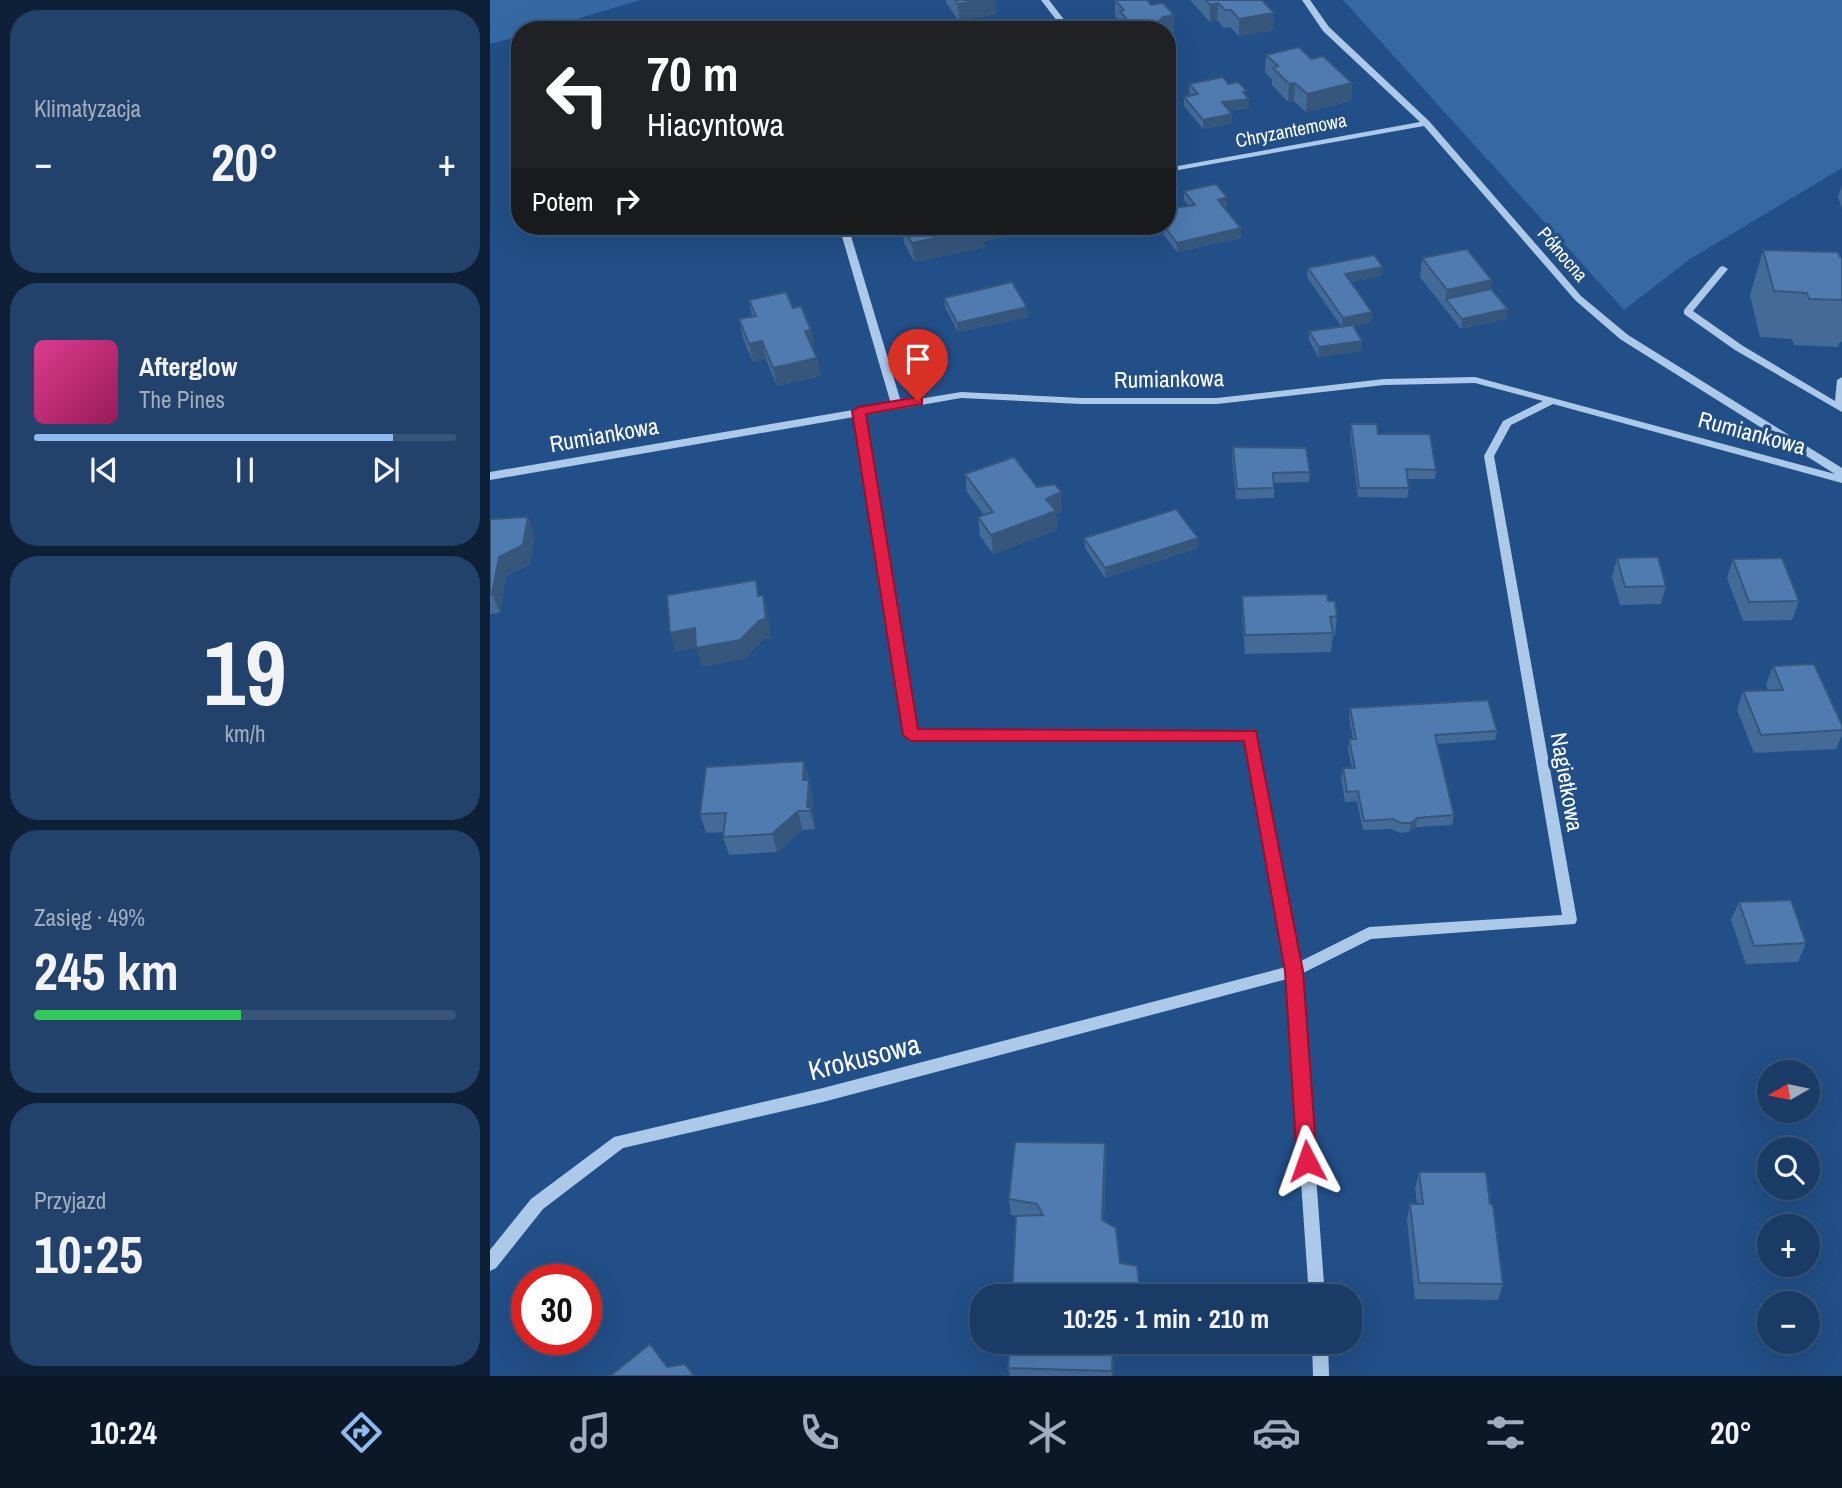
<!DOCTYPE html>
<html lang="pl">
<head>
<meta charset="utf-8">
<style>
  :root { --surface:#1a3b65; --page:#23426b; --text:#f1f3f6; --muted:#9fadbf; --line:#385579; --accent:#90b9f0 }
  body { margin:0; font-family:"Archivo Narrow",sans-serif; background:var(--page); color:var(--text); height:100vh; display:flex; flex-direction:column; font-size:26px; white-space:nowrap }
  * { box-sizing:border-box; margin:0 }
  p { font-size:23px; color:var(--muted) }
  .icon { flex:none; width:38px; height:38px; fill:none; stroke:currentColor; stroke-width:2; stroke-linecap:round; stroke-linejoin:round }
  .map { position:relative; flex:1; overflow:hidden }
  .panel { display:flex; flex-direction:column; gap:10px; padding:10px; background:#0e2038; width:490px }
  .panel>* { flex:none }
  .top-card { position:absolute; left:21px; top:21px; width:665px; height:214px; border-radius:28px; box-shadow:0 7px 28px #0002,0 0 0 2px var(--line); background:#202124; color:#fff; overflow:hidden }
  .needle { width:46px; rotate:261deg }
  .buttons { position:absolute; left:1267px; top:1060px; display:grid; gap:14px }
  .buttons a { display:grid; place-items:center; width:63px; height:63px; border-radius:50%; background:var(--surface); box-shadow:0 7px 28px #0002,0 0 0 2px var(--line); font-size:35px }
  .speed { position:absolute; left:21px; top:1264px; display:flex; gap:14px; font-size:35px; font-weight:700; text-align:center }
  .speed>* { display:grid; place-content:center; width:91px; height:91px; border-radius:50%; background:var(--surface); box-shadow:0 7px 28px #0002,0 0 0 2px var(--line); line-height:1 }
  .speed .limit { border:10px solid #d22; background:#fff; color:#111 }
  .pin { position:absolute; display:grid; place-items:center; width:60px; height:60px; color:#fff; margin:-72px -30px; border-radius:50% 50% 50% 0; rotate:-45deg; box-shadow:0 0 7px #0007 }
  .pin .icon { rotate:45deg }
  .me { position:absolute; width:77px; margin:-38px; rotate:356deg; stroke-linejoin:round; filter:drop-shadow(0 0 5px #0008) }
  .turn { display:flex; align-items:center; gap:24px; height:147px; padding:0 21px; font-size:32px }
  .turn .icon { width:91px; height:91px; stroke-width:2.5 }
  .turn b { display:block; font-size:49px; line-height:60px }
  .then { display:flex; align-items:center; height:66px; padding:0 21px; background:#0003; gap:14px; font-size:26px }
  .big { font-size:52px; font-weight:700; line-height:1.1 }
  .panel .widget { flex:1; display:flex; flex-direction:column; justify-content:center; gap:10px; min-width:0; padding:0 24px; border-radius:28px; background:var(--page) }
  .panel .dial { align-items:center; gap:0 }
  .dial b { font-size:91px; line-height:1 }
  .song { display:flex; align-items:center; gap:21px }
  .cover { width:84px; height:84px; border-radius:10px; background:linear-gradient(135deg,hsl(330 70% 55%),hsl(330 70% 35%)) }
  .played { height:7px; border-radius:4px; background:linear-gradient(90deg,var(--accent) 85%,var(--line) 85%) }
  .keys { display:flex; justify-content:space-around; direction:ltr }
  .heat { display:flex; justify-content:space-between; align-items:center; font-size:38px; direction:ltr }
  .charge { height:10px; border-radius:5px; background:linear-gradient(90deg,#34c759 49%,var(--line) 0) }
  .trip { position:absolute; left:480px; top:1284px; width:392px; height:70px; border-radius:28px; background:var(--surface); box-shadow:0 7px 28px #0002,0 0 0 2px var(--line); font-weight:700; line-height:70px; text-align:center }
  .tabs { display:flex; height:112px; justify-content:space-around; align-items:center; background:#0a1828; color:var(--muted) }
  .tabs .icon { width:49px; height:49px }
  .tabs .active { color:var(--accent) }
  .tabs b { font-size:32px; color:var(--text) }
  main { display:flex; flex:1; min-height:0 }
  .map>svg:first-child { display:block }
  .green { fill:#3669a4 }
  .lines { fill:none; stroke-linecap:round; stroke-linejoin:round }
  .minor { fill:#adc9ea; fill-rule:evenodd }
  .wall { fill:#446a98 }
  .shaded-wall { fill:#37567c }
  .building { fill:#4f7bb1; stroke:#37567c; stroke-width:2 }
  .route { fill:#e11d48; stroke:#92132f; stroke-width:2 }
  .labels { text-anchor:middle; stroke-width:7; stroke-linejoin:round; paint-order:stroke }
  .far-street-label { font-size:19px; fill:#fff; stroke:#224f87 }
  .street-label { font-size:23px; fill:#fff; stroke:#224f87 }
  .near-street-label { font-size:28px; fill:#fff; stroke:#224f87 }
</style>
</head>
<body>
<main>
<section class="panel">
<div class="widget"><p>Klimatyzacja</p>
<div class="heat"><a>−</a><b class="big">20°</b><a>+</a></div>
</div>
<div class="widget">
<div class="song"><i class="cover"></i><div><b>Afterglow</b><p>The Pines</p></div></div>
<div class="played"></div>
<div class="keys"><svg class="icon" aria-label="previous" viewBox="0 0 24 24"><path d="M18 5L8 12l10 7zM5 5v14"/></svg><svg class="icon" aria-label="pause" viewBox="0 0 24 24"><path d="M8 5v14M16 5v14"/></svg><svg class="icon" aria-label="next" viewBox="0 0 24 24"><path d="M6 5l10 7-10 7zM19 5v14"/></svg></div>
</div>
<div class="widget dial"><b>19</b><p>km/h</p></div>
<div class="widget"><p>Zasięg · 49%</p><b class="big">245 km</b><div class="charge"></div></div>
<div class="widget"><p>Przyjazd</p><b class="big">10:25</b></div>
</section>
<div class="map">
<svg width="1352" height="1376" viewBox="0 0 1352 1376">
  <rect width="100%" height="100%" fill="#224f87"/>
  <!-- green -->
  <path class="green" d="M0,0h150l-99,30h-21v6l-30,8z
    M853,0h499v168l-152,91 -66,51z"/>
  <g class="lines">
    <!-- minor -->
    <path class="minor" d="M551,0h8l23,30h-8z
      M812,0h8l19,27 100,94 152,175 47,39 214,133v15l-289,-79 -42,21 -17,31 83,464 -2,4 -204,15 -70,35 24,323h-16l-22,-318 -464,123 -200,46 -80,61 -47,59 -6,3v-21l41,-51 83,-62 209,-49 463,-121 -40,-227 -339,-2 -53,-321 -364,63v-8l363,-62 5,-2 33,-4 -52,-178h9l53,176 60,-10 120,6h136l167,-19 91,-2 360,97 -215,-135 -45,-39 -151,-174 -251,45 -6,-8v-9l3,1 8,11 242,-44 -97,-91zM985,383l68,18 -40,20 -19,35 78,459 -193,12 -70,35 -44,-230 -339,-2 -52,-315 97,-17 120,6h136l167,-19z
      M1233,266l5,3 -35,42 50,35 92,55 2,-21 5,-3v35l-107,-62 -51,-36v-4l36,-43z
      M822,1342h16l1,34h-16z"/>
  </g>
  <!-- wall -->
  <path class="wall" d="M456,0h49l1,14 -37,7 -13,-18z
    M625,0l59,32 -7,-2h-46l-1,-2v-6l-5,-6z
    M700,0h72l12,13 -1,17 -34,6 -9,-9 -6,1 -7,-8 -7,2z
    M776,55l45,4 41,24 -1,18 -45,11 -12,-11 -6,1 -16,-17v-6l-7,-7z
    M699,84h39l19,12 2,12 -20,3 3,3v9l-29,6 -19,-23v-9l8,-1 -3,-3z
    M1352,185v24l-4,-12z
    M694,191l43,6v10h-3l17,21v10l-64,14 -20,-26h10l22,-20 -5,-6z
    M412,226h105l1,10 -23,5v6l-71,15 -10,-19z
    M1273,250l79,7v85h-2l-2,5 -44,-2 -2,-6 -32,-2 -10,-42z
    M932,258l69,31 15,30 -45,10 -41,-52z
    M818,268l74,8 -31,6 21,30 -1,10 -18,4 9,15 -1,10 -43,6 -9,-17v-9l32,-5 -34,-49z
    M454,298l84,19 -70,15 -13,-25z
    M259,300l44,8 18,22 4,18 -2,1 4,9 4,18 -44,10 -11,-27 -13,3 -10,-24 -4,-19 13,-3z
    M861,424l27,10 58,36 -1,9h-28l2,9 -2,10 -49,-1 -8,-63z
    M743,447l77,25 -1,10 -35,1v15l-38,1 -4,-43z
    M475,474l72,13 25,24 -6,3 1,16 -64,24 -13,-18 -2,-19 6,-2 -17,-23z
    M0,519l45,17 -5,28 -24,12 -6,37 -10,1z
    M594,538l114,10 -93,30 -20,-30z
    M1127,558l49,28 -5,18 -41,1 -8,-28z
    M1243,559l66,42 -7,19 -49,1 -16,-43z
    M752,596l86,5 9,15 -2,19h-2l-2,17 -86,2 -3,-39z
    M1283,666l69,59v10l-6,14 -82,4 -17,-43 6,-19 25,-1 -2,-5z
    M860,708l147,23 -2,9 -58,4 17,71 -2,10 -36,2 -7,5 -9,1 -9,-4 -28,1 -6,-29 -12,1 -4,-24 2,-10h9l-4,-19 1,-10h4l-4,-21z
    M314,761l9,38 -1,13 3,13v4l-12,1 -26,22 -48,3 -6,-18 1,-5 -18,1 -6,-19z
    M1249,902l67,41 -8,19 -52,2 -15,-44z
    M615,1143l1,17 -2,61 16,42 20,27 -123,-74 -6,-1 -2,-16z
    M929,1172l71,32 13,80 -5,16 -83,-1 -8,-79 3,-16h7l-2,-15z
    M625,1342l-2,34h-103l-2,-8z"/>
  <!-- shaded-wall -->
  <path class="shaded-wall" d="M489,0h16l1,14 -37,7 -1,-17z
    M727,3l1,1 -1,16 -7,2v-17z
    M784,13l-1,17 -34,6v-17z
    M684,15v17l-7,1v-3h-26l18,-9 4,-4z
    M805,83l-1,18 -6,1 1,-18z
    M862,83l-1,18 -45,11 1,-18z
    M757,91v8h2v9l-27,3v-9z
    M742,114v9l-29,6v-9z
    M737,197v10l-9,2v-9z
    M491,226h26l1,10 -23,5v6l-71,15 -2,-19z
    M751,228v10l-64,14v-9z
    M893,267l-1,9 -38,8 1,-10z
    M1002,280l-3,18 -43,1 -2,9 3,-18z
    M537,307l1,10 -70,15 -1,-9z
    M1018,309l-2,10 -45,10 1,-10z
    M882,312l-1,10 -29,6 1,-10z
    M321,330l4,18 -6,2 -4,-19z
    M272,341l4,18 -13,3 -4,-18z
    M872,341l-1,10 -43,6 1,-10z
    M327,358l4,18 -44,10 -4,-18z
    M571,492l1,19 -6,3 1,16 -64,24 -2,-19 55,-36z
    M38,517l7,19 -5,28 -24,12 -6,37 -8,-19 7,-37z
    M708,538v10l-93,30v-10z
    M273,595l5,19 3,24 -7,1 -19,20 -43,8 -6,-19 63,-27z
    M205,628l5,19 -24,5 -6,-19z
    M314,761l9,38 -1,13 3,13v4l-5,-18 -3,-4 -4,-27z
    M308,811l5,19 -26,22 -5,-18z
    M927,818l-1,9 -7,5 2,-9z
    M615,1143l1,17 -3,76 -1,-16z
    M623,1342h2l-2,34h-1z"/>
  <!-- building -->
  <path class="building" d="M465,0h24l-21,4z
    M625,0h32l4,5 12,-2 11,12 -11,2 -4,4 4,5 -22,4h-6l-15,-19 4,-1z
    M716,0h56l12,13 -35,6 -8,-9h-6l-7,-7 -8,2z
    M809,47l12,12 12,-3 29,27 -45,11 -12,-11 -6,1 -16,-16 5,-2 -12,-11z
    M733,77l5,7 10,-2 9,9 -4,1 6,7 -27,3 10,12 -29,6 -19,-23 14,-3 -9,-10z
    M726,184l11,13 -9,3 23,28 -64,15 -13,-17h3v-17l28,-4 -11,-14z
    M412,226h80l1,2 -71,15z
    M977,249l25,31 -45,10 -25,-32z
    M1273,250l75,2 2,5h2v43l-33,-1 -2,-6 -33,-2z
    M884,255l9,12 -38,7 27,38 -29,6 -35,-50z
    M522,282l15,25 -70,16 -13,-25z
    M1001,289l17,20 -46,10 -16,-20z
    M296,292l7,16 8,-2 10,24 -6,1 12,27 -44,10 -11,-27 -13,3 -10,-25 17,-3 -7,-16z
    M863,325l9,16 -43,6 -10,-16z
    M861,424h26l1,10h52l6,36 -30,-1 3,19h-50z
    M743,447l73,1 4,24 -37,1 1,15 -37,1z
    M524,457l23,30 18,-3 6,8 -15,7 10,12 -65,24 -13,-18 15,-5 -28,-38z
    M686,509l22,29 -93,30 -21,-30z
    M38,517l-5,28 -24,12 -7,37 -2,1v-76z
    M1168,557l8,29 -41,1 -8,-29z
    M1292,558l17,43 -50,1 -16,-43z
    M266,580l2,16 5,-1 3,24 -7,2 -19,19 -44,8 -1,-20 -25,5 -3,-38z
    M837,594l1,7h7l2,15 -7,1 3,16 -88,2 -3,-39z
    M1324,664l28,61v5l-81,5 -18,-44 40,-1 -10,-24z
    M998,700l9,31 -62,4 19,80 -37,3 -6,5h-10l-8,-4 -29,2 -6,-30 -11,1 -4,-24h12l-6,-29h7l-6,-31z
    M314,761l-1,19h6l-2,27h4l-1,4h-12l-26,23 -49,3 3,-24 -26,1 6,-47z
    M1301,900l15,43 -52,3 -15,-44z
    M525,1142l90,1 -3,77 14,8 4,35 17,3 3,24 -2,7h-126l4,-81 27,-1 -6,-11 -28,-5z
    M929,1172h67l4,32 3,1 10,79 -84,-1 -9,-79h13z
    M520,1342h103l-1,29 -104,-3z
    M160,1344l17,23 18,-3 9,12h-84z"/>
  <!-- route -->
  <path class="route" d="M428,397l4,1v6l-56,10 52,315 338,2 47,240 14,190 -3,7 -7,2 -7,-2 -3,-7 -12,-190 -41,-230h-333l-8,-6 -51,-324 7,-4z"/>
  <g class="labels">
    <!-- far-street labels -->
    <g class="far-street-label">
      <text transform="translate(801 130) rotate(-11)" y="7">Chryzantemowa</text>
      <text transform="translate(1073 254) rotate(49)" y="7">Północna</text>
    </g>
    <!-- street labels -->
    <g class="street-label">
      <text transform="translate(679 379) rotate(-1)" y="8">Rumiankowa</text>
      <text transform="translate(1262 433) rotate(15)" y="8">Rumiankowa</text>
      <text transform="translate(114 435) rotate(-10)" y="8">Rumiankowa</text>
      <text transform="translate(1077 782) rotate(80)" y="8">Nagietkowa</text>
    </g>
    <!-- near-street labels -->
    <g class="near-street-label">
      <text transform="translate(374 1057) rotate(-14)" y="10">Krokusowa</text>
    </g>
  </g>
</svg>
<div class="buttons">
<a><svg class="needle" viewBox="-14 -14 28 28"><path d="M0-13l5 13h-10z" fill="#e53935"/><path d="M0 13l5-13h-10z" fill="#9fadbf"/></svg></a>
<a><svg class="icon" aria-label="search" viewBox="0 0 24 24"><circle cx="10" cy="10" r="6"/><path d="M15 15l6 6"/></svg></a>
<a>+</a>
<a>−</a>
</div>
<div class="speed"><div class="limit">30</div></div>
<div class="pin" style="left:428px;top:401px;background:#d93025"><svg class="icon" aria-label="arrive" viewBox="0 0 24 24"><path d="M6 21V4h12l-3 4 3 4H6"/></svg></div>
<svg class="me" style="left:817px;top:1161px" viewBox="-20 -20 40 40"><path d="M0-17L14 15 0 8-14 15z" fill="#e11d48" stroke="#fff" stroke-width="4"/></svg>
<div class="trip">10:25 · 1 min · 210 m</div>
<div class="top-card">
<div class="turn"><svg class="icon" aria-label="left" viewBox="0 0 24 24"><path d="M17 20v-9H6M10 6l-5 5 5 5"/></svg><div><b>70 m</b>Hiacyntowa</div></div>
<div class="then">Potem<svg class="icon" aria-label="right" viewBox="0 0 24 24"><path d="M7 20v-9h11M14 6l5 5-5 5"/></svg></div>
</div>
</div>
</main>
<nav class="tabs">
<b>10:24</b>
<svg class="icon active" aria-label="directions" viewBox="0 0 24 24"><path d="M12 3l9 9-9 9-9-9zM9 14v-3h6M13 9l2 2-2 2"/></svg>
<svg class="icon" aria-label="music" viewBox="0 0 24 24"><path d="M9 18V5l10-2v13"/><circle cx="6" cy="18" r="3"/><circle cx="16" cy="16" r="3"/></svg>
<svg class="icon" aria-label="phone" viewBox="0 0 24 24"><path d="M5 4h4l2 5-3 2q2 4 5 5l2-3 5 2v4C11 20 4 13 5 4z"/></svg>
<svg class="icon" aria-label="climate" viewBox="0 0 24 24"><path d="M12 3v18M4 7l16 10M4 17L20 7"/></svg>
<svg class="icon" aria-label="car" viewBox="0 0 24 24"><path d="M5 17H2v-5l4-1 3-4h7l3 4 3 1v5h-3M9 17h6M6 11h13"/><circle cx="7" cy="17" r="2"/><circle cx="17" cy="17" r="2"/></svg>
<svg class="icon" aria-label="filters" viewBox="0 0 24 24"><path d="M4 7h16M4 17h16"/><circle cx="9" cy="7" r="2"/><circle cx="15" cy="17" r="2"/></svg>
<b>20°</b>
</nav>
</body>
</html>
